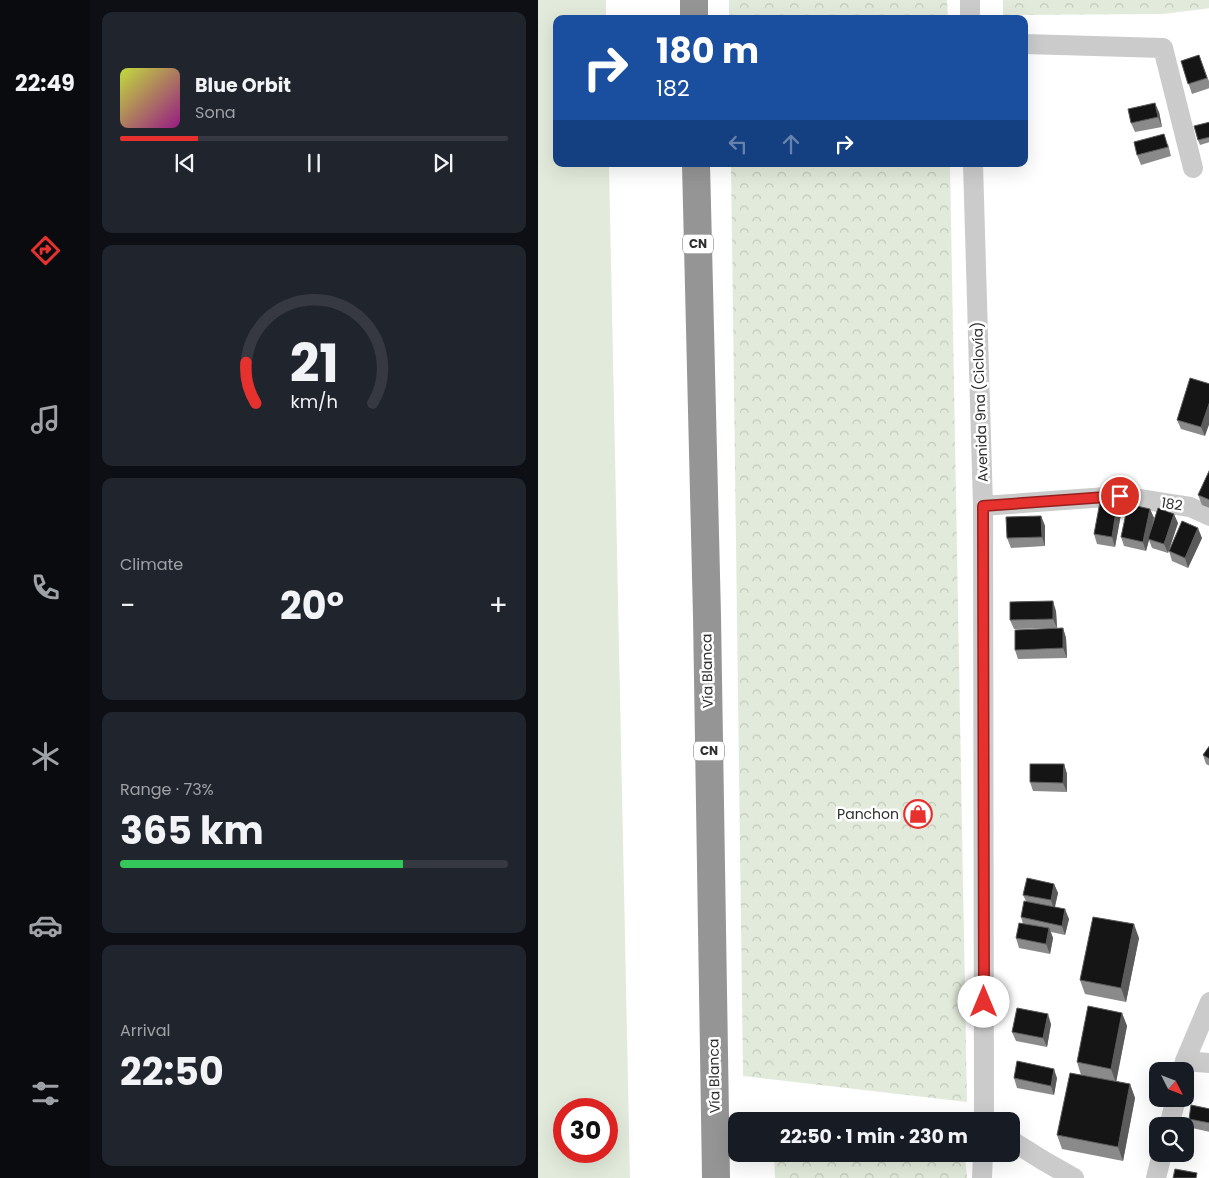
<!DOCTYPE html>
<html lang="en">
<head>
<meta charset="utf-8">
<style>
  :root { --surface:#171b24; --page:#20242c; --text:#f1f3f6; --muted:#9ea1a6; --line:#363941; --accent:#e7312e }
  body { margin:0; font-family:Poppins,sans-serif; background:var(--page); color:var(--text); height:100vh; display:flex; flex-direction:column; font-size:19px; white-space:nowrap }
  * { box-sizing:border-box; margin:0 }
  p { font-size:16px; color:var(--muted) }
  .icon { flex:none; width:28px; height:28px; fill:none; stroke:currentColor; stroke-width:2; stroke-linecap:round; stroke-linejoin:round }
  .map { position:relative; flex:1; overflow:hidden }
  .side { display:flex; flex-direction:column; gap:12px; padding:12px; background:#0d0f14; width:448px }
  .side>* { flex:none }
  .top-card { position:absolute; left:15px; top:15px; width:475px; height:152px; border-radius:10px; box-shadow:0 5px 20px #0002; background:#1a4fa0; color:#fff; overflow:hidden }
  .needle { width:32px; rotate:132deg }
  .buttons { position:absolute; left:611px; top:1062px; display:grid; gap:10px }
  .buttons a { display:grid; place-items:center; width:45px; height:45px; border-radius:10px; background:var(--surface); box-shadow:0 5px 20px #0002; font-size:25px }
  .speed { position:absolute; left:15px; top:1098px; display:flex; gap:10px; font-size:25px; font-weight:700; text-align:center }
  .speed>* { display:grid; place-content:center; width:65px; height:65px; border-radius:50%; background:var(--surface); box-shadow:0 5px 20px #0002; line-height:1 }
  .speed .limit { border:8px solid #d22; background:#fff; color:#111 }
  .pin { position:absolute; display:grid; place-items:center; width:42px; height:42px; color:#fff; margin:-21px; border:2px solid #fff; border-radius:50%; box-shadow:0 1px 5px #0007 }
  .me { position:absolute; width:55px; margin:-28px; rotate:0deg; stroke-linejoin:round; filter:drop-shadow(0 0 4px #0008) }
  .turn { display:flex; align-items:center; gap:18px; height:105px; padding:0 20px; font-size:22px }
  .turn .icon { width:65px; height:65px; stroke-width:2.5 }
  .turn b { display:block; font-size:35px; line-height:42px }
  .lanes { display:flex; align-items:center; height:48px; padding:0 20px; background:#0003; justify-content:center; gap:25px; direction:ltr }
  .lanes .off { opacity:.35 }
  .big { font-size:38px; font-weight:700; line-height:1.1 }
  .side .card { flex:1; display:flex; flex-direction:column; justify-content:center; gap:8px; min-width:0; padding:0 18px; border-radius:10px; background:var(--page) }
  .side .dial { align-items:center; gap:0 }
  .dial svg { height:130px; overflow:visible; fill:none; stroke:var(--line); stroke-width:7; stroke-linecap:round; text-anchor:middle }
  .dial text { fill:var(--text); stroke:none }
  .song { display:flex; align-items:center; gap:15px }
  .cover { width:60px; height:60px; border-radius:8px; background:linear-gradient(135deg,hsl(70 70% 55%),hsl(310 70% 35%)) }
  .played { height:5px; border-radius:2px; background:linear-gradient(90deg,var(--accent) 20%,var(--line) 20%) }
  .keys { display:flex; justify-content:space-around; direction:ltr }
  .heat { display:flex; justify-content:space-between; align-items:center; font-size:28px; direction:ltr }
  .charge { height:8px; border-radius:4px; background:linear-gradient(90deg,#34c759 73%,var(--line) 0) }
  .trip { position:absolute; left:190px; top:1112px; width:292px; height:50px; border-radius:10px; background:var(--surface); box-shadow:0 5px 20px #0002; font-weight:700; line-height:50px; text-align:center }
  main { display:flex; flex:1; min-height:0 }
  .tab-bar { display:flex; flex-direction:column; width:90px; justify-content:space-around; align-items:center; background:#090b0e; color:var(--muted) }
  .tab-bar .icon { width:35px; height:35px }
  .tab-bar .current { color:var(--accent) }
  .tab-bar b { font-size:22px; color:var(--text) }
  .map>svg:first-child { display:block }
  .grass { fill:#e2ebdb; fill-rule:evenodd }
  .forest { fill:url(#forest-crowns) }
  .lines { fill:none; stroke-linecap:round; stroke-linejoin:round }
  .minor { stroke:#cbcbcb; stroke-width:20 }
  .highway { stroke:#959595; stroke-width:28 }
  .wall { fill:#8a8a8a }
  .shaded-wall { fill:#5b5b5b }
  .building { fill:#151515; stroke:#5b5b5b }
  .route-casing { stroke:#96201e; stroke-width:12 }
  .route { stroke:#e7312e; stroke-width:9 }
  .labels { text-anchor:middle; stroke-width:5; stroke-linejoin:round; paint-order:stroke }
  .shield { fill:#fff; stroke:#6d6d6d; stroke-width:1 }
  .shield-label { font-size:12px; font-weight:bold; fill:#2e2e2e }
  .street-label { font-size:14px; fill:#2e2e2e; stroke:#fff }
  .poi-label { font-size:14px; fill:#2e2e2e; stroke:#fff; text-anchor:end }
</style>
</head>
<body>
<main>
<nav class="tab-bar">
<b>22:49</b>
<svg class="icon current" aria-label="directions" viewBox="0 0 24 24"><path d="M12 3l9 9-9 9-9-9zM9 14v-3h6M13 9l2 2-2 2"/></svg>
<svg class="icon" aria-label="music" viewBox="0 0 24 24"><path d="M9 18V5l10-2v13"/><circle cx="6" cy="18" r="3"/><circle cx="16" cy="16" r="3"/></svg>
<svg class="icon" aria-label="phone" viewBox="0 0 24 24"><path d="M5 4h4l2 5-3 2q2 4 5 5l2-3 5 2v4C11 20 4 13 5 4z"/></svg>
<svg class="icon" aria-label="climate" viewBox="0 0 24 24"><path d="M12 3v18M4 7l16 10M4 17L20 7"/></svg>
<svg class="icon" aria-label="car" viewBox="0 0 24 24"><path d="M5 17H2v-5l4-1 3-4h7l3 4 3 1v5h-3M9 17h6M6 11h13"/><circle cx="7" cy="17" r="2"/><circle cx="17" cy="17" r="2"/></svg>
<svg class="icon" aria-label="filters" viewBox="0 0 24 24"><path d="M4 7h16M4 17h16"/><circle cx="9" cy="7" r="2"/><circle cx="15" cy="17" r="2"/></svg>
</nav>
<section class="side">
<div class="card">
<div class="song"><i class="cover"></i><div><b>Blue Orbit</b><p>Sona</p></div></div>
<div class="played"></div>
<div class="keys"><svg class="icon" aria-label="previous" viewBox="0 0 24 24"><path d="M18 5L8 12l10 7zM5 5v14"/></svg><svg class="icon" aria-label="pause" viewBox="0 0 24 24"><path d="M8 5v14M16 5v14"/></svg><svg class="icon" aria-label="next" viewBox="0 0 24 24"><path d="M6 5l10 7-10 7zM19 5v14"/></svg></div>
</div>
<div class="card dial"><svg viewBox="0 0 100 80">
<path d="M14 69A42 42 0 1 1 86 69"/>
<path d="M14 69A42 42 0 0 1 8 44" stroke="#e7312e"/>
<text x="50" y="56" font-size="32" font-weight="700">21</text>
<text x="50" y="72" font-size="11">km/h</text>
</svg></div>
<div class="card"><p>Climate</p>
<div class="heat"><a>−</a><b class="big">20°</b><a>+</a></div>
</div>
<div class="card"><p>Range · 73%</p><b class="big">365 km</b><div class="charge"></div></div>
<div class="card"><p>Arrival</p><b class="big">22:50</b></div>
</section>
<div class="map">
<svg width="672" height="1178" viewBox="0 0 672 1178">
  <defs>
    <pattern id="forest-crowns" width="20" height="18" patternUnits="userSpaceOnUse" patternTransform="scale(1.25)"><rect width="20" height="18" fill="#e2ebdb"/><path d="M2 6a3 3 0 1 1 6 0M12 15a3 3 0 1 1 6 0" fill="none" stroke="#c2cabc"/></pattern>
  </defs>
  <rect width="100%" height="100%" fill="#fff"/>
  <!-- grass -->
  <path class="grass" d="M0,0h68v19h-49v145h52l21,1014h-92zM26,1109h43v42h-43z"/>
  <!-- forest -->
  <path class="forest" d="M191,0h218l1,19h-219z
    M465,0h206l1,8 -47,6 -160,1z
    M193,164h219l17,938 -224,-26z
    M236,1154h191l2,24h-192z"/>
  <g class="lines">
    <!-- minor -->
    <path class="minor" d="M432,0v19
      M486,44l139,4 30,120
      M435,164l10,342 1,615
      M445,506l137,-10 70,11 20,9
      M647,1061l25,2
      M645,1071l2,-10 25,-59
      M631,1126l7,-27
      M474,1141l32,20 30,17
      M444,1178l1,-24
      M618,1178l6,-24"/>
    <!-- highway -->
    <path class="highway" d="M156,0v19
      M158,164l11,452 9,562"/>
  </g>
  <!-- wall -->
  <path class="wall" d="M661,55l11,29v4l-18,6 -11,-33z
    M621,112l3,15 -27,5 -4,-9z
    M672,122v20l-10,3 -2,-5z
    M630,144l3,12 -30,9 -4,-10z
    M672,384l-5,52 -24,-7 -4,-9z
    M672,469v39l-8,-3 -4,-10z
    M579,505l4,9 -6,33 -18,-3 -3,-10z
    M612,509l4,9 -3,11 27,-6 -10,30 -16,-5 -3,-8 -3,11 -22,-5 -3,-9z
    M503,516l4,10v20l-34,2 -4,-10z
    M664,538l-14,30 -16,-7 -3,-10z
    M518,611l1,17 -43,1 -4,-9z
    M525,628l3,10 1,20 -49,1 -3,-9z
    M672,745v21l-4,-2 -3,-9z
    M526,764l3,10v18l-34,-1 -3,-9z
    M516,884l4,9 -3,14 14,12 -4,16 -14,-3 2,6 -3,16 -31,-6 -3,-10 7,-14 -2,-7 5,-16 -3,-6z
    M601,938l-13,64 -41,-8 -5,-14z
    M584,1013l5,13 -11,55 14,3 5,14 -12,63 -61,-12 -5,-14 24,-60 -4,-13z
    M513,1024l-4,23 -31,-6 -4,-9z
    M476,1078h43l-3,17 -37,-7z
    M672,1109v23l-18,-4 -3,-9z"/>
  <!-- shaded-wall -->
  <path class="shaded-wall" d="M617,103l4,9 3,15 -4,-10z
    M672,401v21l-5,14 -4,-9z
    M579,505l4,9 -6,33 -3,-10z
    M612,509l4,9 -5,21h-1l1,1 -3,11 -3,-9z
    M636,514l4,9 -10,30 -4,-9z
    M503,516l4,10v20l-3,-9z
    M660,528l4,10 -14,30 -3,-10z
    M515,601l3,10 1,17 -4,-9z
    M525,628l3,10 1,20 -4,-10z
    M526,764l3,10v18l-4,-9z
    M516,884l4,9 -4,17 -3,-10z
    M527,909l4,10 -4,16 -3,-9z
    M596,924l5,14 -13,64 -5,-14z
    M511,928l4,10 -3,16 -4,-10z
    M584,1013l5,13 -11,57 -5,-14z
    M510,1014l3,10 -4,23 -4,-9z
    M516,1069l3,9 -3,17 -3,-9z
    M592,1084l5,14 -12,63 -5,-14z"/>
  <!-- building -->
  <path class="building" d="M661,55l8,23 -19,6 -7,-23z
    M617,103l3,14 -27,6 -3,-14z
    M672,122v15l-12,3 -4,-14z
    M626,134l4,13 -31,8 -3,-13z
    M652,378l20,6v17l-9,26 -24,-7z
    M672,469v31l-12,-5z
    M562,502l17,3 -5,32 -18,-3z
    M590,504l22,5 -7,33 -22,-5z
    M620,508l16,6 -10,30 -16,-5z
    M503,516l1,21 -35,1 -1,-21z
    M644,521l16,7 -13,30 -16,-7z
    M515,601v18l-43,1v-18z
    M525,628v20l-48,2v-20z
    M672,745v14l-7,-4z
    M492,764h34l-1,19 -33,-1z
    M489,878l27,6 -3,16 -28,-5z
    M486,901l41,8 -3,17 -41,-9z
    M555,917l41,7 -13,64 -41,-8z
    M481,923l30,5 -3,16 -30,-6z
    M550,1006l34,7 -11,56 -34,-7z
    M479,1008l31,6 -5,24 -31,-6z
    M479,1061l37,8 -3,17 -37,-8z
    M532,1073l60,11 -12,63 -61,-12z
    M653,1105l19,4v14l-21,-4z
    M637,1169l22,4 -1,5h-23z"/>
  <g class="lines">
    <defs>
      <path id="route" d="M446,1002l-1,-496 137,-10"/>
    </defs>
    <!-- route casing -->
    <use href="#route" class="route-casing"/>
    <!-- route -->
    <use href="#route" class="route"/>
  </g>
  <!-- icons -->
  <defs>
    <symbol id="shop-ring" viewBox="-11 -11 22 22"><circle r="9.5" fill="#fff" stroke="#e7312e" stroke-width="1.5"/><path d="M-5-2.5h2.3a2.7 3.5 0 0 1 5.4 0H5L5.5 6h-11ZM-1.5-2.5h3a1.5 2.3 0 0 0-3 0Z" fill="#e7312e"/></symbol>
  </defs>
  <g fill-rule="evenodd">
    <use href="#shop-ring" x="364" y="798" width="32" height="32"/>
  </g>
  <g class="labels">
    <!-- shield labels -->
    <g class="shield">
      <rect x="145" y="234.5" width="30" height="19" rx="4"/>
      <rect x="156" y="741.5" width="30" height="19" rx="4"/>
    </g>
    <g class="shield-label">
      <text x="160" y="248">CN</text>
      <text x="171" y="755">CN</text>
    </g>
    <!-- street labels -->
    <g class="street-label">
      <text transform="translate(442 402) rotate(-92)" y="5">Avenida 9na (Ciclovía)</text>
      <text transform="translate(634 504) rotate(9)" y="5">182</text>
      <text transform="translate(169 671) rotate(-91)" y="5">Vía Blanca</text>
      <text transform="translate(176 1076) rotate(-91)" y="5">Vía Blanca</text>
    </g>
    <!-- poi labels -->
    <g class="poi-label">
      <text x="361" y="819">Panchon</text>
    </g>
  </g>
</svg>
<div class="buttons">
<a><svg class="needle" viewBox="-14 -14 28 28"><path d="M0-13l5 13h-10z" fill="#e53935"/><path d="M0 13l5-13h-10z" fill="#9ea1a6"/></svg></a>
<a><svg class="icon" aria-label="search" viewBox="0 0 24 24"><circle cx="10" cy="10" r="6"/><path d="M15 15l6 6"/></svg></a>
</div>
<div class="speed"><div class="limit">30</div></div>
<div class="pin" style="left:582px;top:496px;background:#d93025"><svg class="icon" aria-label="arrive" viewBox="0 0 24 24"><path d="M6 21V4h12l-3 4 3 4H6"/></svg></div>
<svg class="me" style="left:446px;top:1002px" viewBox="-20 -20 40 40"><circle r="19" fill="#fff"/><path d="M0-13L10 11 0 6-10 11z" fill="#e7312e"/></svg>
<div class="trip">22:50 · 1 min · 230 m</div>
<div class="top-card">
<div class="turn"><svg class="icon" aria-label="right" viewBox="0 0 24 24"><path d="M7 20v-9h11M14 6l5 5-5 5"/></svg><div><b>180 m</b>182</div></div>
<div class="lanes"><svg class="icon off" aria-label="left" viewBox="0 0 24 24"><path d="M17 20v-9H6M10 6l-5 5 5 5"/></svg><svg class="icon off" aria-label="ahead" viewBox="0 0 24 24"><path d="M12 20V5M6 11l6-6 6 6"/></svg><svg class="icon" aria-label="right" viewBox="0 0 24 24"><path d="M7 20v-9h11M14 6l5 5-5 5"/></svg></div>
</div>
</div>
</main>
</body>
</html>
